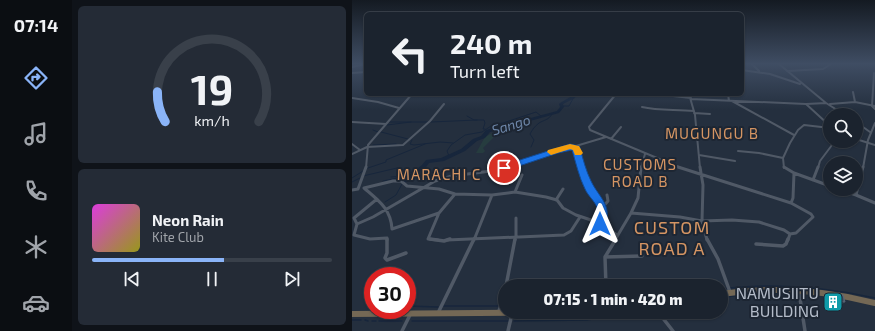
<!DOCTYPE html>
<html lang="en">
<head>
<meta charset="utf-8">
<style>
  :root { --surface:#1b232e; --page:#242b36; --text:#f1f3f6; --muted:#a0a4aa; --line:#39404a; --accent:#8ab4f8 }
  body { margin:0; font-family:"Exo 2",sans-serif; background:var(--page); color:var(--text); height:100vh; display:flex; flex-direction:column; font-size:15px; white-space:nowrap }
  * { box-sizing:border-box; margin:0 }
  p { font-size:13px; color:var(--muted) }
  .icon { flex:none; width:22px; height:22px; fill:none; stroke:currentColor; stroke-width:2; stroke-linecap:round; stroke-linejoin:round }
  .map { position:relative; flex:1; overflow:hidden }
  .side { display:flex; flex-direction:column; gap:6px; padding:6px; background:#0f1319; width:280px }
  .side>* { flex:none }
  .top-card { position:absolute; left:12px; top:12px; width:380px; height:84px; border-radius:6px; box-shadow:0 1px 3px #0004,0 0 0 1px var(--line); background:#1b232e; color:var(--text); overflow:hidden }
  .buttons { position:absolute; left:471px; top:108px; display:grid; gap:8px }
  .buttons a { display:grid; place-items:center; width:40px; height:40px; border-radius:50%; background:var(--surface); box-shadow:0 1px 3px #0004,0 0 0 1px var(--line); font-size:20px }
  .speed { position:absolute; left:12px; top:267px; display:flex; gap:8px; font-size:20px; font-weight:700; text-align:center }
  .speed>* { display:grid; place-content:center; width:52px; height:52px; border-radius:50%; background:var(--surface); box-shadow:0 1px 3px #0004,0 0 0 1px var(--line); line-height:1 }
  .speed .limit { border:6px solid #d22; background:#fff; color:#111 }
  .pin { position:absolute; display:grid; place-items:center; width:34px; height:34px; color:#fff; margin:-17px; border:2px solid #fff; border-radius:50%; box-shadow:0 1px 4px #0007 }
  .me { position:absolute; width:44px; margin:-22px; rotate:0deg; stroke-linejoin:round; filter:drop-shadow(0 0 3px #0008) }
  .turn { display:flex; align-items:center; gap:14px; height:84px; padding:0 20px; font-size:18px }
  .turn .icon { width:52px; height:52px; stroke-width:2.5 }
  .turn b { display:block; font-size:28px; line-height:34px }
  .side .widget { flex:1; display:flex; flex-direction:column; justify-content:center; gap:6px; min-width:0; padding:0 14px; border-radius:6px; background:var(--page) }
  .side .dial { align-items:center; gap:0 }
  .dial svg { height:104px; overflow:visible; fill:none; stroke:var(--line); stroke-width:7; stroke-linecap:round; text-anchor:middle }
  .dial text { fill:var(--text); stroke:none }
  .song { display:flex; align-items:center; gap:12px }
  .cover { width:48px; height:48px; border-radius:6px; background:linear-gradient(135deg,hsl(300 70% 55%),hsl(60 70% 35%)) }
  .played { height:4px; border-radius:2px; background:linear-gradient(90deg,var(--accent) 55%,var(--line) 55%) }
  .keys { display:flex; justify-content:space-around; direction:ltr }
  .trip { position:absolute; left:146px; top:279px; width:230px; height:40px; border-radius:20px; background:var(--surface); box-shadow:0 1px 3px #0004,0 0 0 1px var(--line); font-weight:800; line-height:40px; text-align:center }
  main { display:flex; flex:1; min-height:0 }
  .tab-bar { display:flex; flex-direction:column; width:72px; justify-content:space-around; align-items:center; background:#0b0e12; color:var(--muted) }
  .tab-bar .icon { width:28px; height:28px }
  .tab-bar .current { color:var(--accent) }
  .tab-bar b { font-size:18px; color:var(--text) }
  .map>svg:first-child { display:block }
  .green { fill:#263c3f }
  .lines { fill:none; stroke-linecap:round; stroke-linejoin:round }
  .stream-far1 { stroke:#17263c; stroke-width:1 }
  .stream { stroke:#17263c; stroke-width:1.5 }
  .river { fill:#17263c; fill-rule:evenodd }
  .street-far2 { stroke:#505966; stroke-width:2 }
  .street-far1 { stroke:#505966; stroke-width:3 }
  .street { stroke:#505966; stroke-width:3.5 }
  .highway { stroke:#746855; stroke-width:6 }
  .wall { fill:#3f4b5c }
  .building { fill:#4b5868; stroke:#5c6777 }
  .route { fill:#1a73e8; stroke:#114b97 }
  .slow { fill:#f59e0b }
  .labels { text-anchor:middle; stroke-width:4; stroke-linejoin:round; paint-order:stroke }
  .water-label { font-size:14px; font-style:italic; fill:#6d86a8; stroke:#1d2633 }
  .quarter-label { font-size:15px; letter-spacing:1px; fill:#d59563; stroke:#1d2633 }
  .near-poi-label { font-size:16px; fill:#b4bcc9; stroke:#1d2633; text-anchor:end }
  .near-quarter-label { font-size:18px; letter-spacing:1px; fill:#d59563; stroke:#1d2633 }
</style>
</head>
<body>
<main>
<nav class="tab-bar">
<b>07:14</b>
<svg class="icon current" aria-label="directions" viewBox="0 0 24 24"><path d="M12 3l9 9-9 9-9-9zM9 14v-3h6M13 9l2 2-2 2"/></svg>
<svg class="icon" aria-label="music" viewBox="0 0 24 24"><path d="M9 18V5l10-2v13"/><circle cx="6" cy="18" r="3"/><circle cx="16" cy="16" r="3"/></svg>
<svg class="icon" aria-label="phone" viewBox="0 0 24 24"><path d="M5 4h4l2 5-3 2q2 4 5 5l2-3 5 2v4C11 20 4 13 5 4z"/></svg>
<svg class="icon" aria-label="climate" viewBox="0 0 24 24"><path d="M12 3v18M4 7l16 10M4 17L20 7"/></svg>
<svg class="icon" aria-label="car" viewBox="0 0 24 24"><path d="M5 17H2v-5l4-1 3-4h7l3 4 3 1v5h-3M9 17h6M6 11h13"/><circle cx="7" cy="17" r="2"/><circle cx="17" cy="17" r="2"/></svg>
</nav>
<section class="side">
<div class="widget dial"><svg viewBox="0 0 100 80">
<path d="M14 69A42 42 0 1 1 86 69"/>
<path d="M14 69A42 42 0 0 1 8 46" stroke="#8ab4f8"/>
<text x="50" y="56" font-size="32" font-weight="700">19</text>
<text x="50" y="72" font-size="11">km/h</text>
</svg></div>
<div class="widget">
<div class="song"><i class="cover"></i><div><b>Neon Rain</b><p>Kite Club</p></div></div>
<div class="played"></div>
<div class="keys"><svg class="icon" aria-label="previous" viewBox="0 0 24 24"><path d="M18 5L8 12l10 7zM5 5v14"/></svg><svg class="icon" aria-label="pause" viewBox="0 0 24 24"><path d="M8 5v14M16 5v14"/></svg><svg class="icon" aria-label="next" viewBox="0 0 24 24"><path d="M6 5l10 7-10 7zM19 5v14"/></svg></div>
</div>
</section>
<div class="map">
<svg width="523" height="331" viewBox="0 0 523 331">
  <rect width="100%" height="100%" fill="#242f3e"/>
  <!-- green -->
  <path class="green" d="M140,133h2v4l-11,11 2,3 -2,2h-7l9,-16z"/>
  <g class="lines">
    <!-- stream-far1 -->
    <path class="stream-far1" d="M210,106h7l5,-9
      M115,116l7,4h10l1,3 -2,6h2
      M38,122h38
      M79,122l46,-2
      M35,125l24,-3
      M21,130l5,2
      M29,132l27,7
      M60,140l-2,4 4,1 26,-3 13,1
      M21,145l23,-1
      M179,147l3,-7 -4,-6c2,-4 5,-8 9,-11 5,-3 10,-3 13,-9
      M97,156l-2,-5 4,-6 14,-10 17,-3 12,-8 9,-1 33,-11 5,4
      M16,168l18,-6v-2l39,-16
      M11,176l34,-8 12,4
      M39,177l12,-1
      M0,178l11,-7
      M31,181l19,-4 7,-5 5,1
      M0,182l8,-4
      M33,202l11,-7 6,-11"/>
    <!-- stream -->
    <path class="stream" d="M377,288c50,-5 97,-1 146,10
      M369,289l5,-1
      M369,298c23,-4 46,-6 69,-4l6,7
      M55,306l31,1
      M92,306h54
      M0,320h9
      M13,320l3,1
      M20,321h4
      M27,321h23
      M60,321h97
      M162,321l73,-1 43,-8"/>
    <!-- river -->
    <path class="river" d="M221,94h4l-2,4 -12,6 1,3 -5,6 -69,19 -5,6 -8,3 -12,10 -21,10 -15,2 -3,4 -20,15h-4l-1,-1 21,-16 4,-5 15,-2 20,-9 12,-10 8,-3 5,-6 71,-19 3,-4 -1,-3 1,-1 12,-7z"/>
    <!-- street-far2 -->
    <path class="street-far2" d="M400,64l7,7
      M427,64l47,39 19,12
      M0,67l13,-3
      M390,70l28,4 30,10
      M435,71l36,-2 8,-5
      M0,73l14,-1
      M522,73l-2,33 3,3
      M501,92l2,10
      M264,94l-27,33 1,3 91,38
      M303,94l36,4
      M337,94l6,21 5,53
      M376,94l1,7
      M0,98l26,4 21,6
      M339,99l115,5 20,-1
      M380,101l62,34
      M454,104l24,22
      M478,104l25,-2 20,4
      M290,107c17,4 35,2 52,4
      M342,113l16,1
      M0,122l34,2
      M504,122l14,10
      M259,139l10,-12
      M504,139l19,6
      M0,144l8,6
      M220,147l6,3 4,18
      M386,151l21,2 24,5
      M0,154l15,-7 36,-2 27,-24 14,-17
      M347,155l36,6
      M14,168l2,-23 44,-51
      M150,168l104,-31
      M289,168l4,-14
      M432,168l-1,-10 7,-15 8,-13 6,-5 26,3
      M466,168l2,-7 15,-20
      M511,168l5,-28 7,-17"/>
    <!-- street-far1 -->
    <path class="street-far1" d="M230,167l8,23 11,15 1,6 -2,12
      M289,167l-3,31 -7,15 49,4 22,4 30,-1 27,2 25,8 6,4 6,-1 17,-16 -2,-3 -20,-11
      M326,167l113,36 2,-5 1,-25 36,13
      M348,167l3,18 -1,36 5,19
      M432,167l10,6
      M461,180l5,-13
      M486,189l18,6 7,-28
      M0,190l6,-1 8,-22
      M163,192l7,-17
      M504,195l19,8
      M25,199l-23,19 3,6 -3,11 16,4 17,-1v2
      M204,200l7,-11
      M250,208l6,-7 -1,-6
      M87,213l-47,16c-1,-20 -14,-29 -28,-41l29,-7h8l6,5 32,3 16,5 37,1 23,-3 31,5 11,3 6,8 13,7 24,8 17,12
      M164,218v18
      M5,224l16,-7 62,-36 17,-5 39,-5 14,-4
      M86,240l-10,-1 11,-26 16,-19
      M95,240l117,-5 7,-4 9,-14
      M122,240l18,-45
      M163,240l1,-4
      M263,240l16,-27
      M436,240l2,-6"/>
    <!-- street -->
    <path class="street" d="M35,239v14l-2,5 2,2 19,-7
      M78,239l14,2 6,-2
      M355,239l11,20 12,33
      M404,244l27,2 3,-2 2,-5
      M253,257l37,-1
      M154,286l9,-47
      M254,286l-1,-29 11,-18
      M447,292l6,39
      M147,311l6,-20
      M306,312l15,19
      M86,313l36,-74
      M50,331l8,-16
      M156,331l4,-17"/>
    <!-- highway -->
    <path class="highway" d="M369,294c53,-8 103,-4 154,9
      M0,314l250,-2"/>
  </g>
  <!-- wall -->
  <path class="wall" d="M482,294l11,8 -7,5 -9,-3 -1,-5z"/>
  <!-- building -->
  <path class="building" d="M482,294l9,1 2,7 -10,-2z"/>
  <!-- sky -->
  <linearGradient id="sky" x2="0" y2="1"><stop stop-color="#141a22"/><stop offset="0.58" stop-color="#3f4d63"/><stop offset="1" stop-color="#3f4d63" stop-opacity="0"/></linearGradient>
  <rect width="523" height="110" fill="url(#sky)"/>
  <!-- route -->
  <path class="route" d="M218,144l9,2 1,2c3,11 6,23 11,33 8,17 23,25 13,46l-4,1 -4,-1c-3,-6 2,-12 1,-19 -2,-7 -9,-12 -12,-19 -6,-12 -9,-26 -13,-39l-14,3 -54,18 -5,-3 2,-2z"/>
  <!-- slow -->
  <path class="slow" d="M218,144l9,2 4,7 -2,2h-6l-2,-5 -3,-1 -19,6 -4,-3 1,-2z"/>
  <!-- icons -->
  <defs>
    <symbol id="building-square" viewBox="-11 -11 22 22"><rect x="-9" y="-9" width="18" height="18" rx="4" fill="#0f9aa8" stroke="#1d2633"/><path d="M-4-6H4V6H1V3H-1V6H-4ZM-2.5-4.3h1.7v1.8h-1.7ZM.8-4.3h1.7v1.8H.8ZM-2.5-1h1.7V.8h-1.7ZM.8-1h1.7V.8H.8Z" fill="#fff"/></symbol>
  </defs>
  <g fill-rule="evenodd">
    <use href="#building-square" x="470" y="291" width="22" height="22"/>
  </g>
  <g class="labels">
    <!-- water labels -->
    <g class="water-label">
      <text transform="translate(159 125) rotate(-17)" y="5">Sango</text>
    </g>
    <!-- quarter labels -->
    <g class="quarter-label">
      <text x="360" y="139">MUGUNGU B</text>
      <text x="288" y="170">CUSTOMS<tspan x="288" dy="17">ROAD B</tspan></text>
      <text x="87" y="180">MARACHI C</text>
    </g>
    <!-- near-poi labels -->
    <g class="near-poi-label">
      <text x="467" y="299">NAMUSIITU<tspan x="467" dy="18">BUILDING</tspan></text>
    </g>
    <!-- near-quarter labels -->
    <g class="near-quarter-label">
      <text x="320" y="234">CUSTOM<tspan x="320" dy="21">ROAD A</tspan></text>
    </g>
  </g>
</svg>
<div class="buttons">
<a><svg class="icon" aria-label="search" viewBox="0 0 24 24"><circle cx="10" cy="10" r="6"/><path d="M15 15l6 6"/></svg></a>
<a><svg class="icon" aria-label="layers" viewBox="0 0 24 24"><path d="M12 4l9 5-9 5-9-5zM3 14l9 5 9-5"/></svg></a>
</div>
<div class="speed"><div class="limit">30</div></div>
<div class="pin" style="left:152px;top:168px;background:#d93025"><svg class="icon" aria-label="arrive" viewBox="0 0 24 24"><path d="M6 21V4h12l-3 4 3 4H6"/></svg></div>
<svg class="me" style="left:248px;top:224px" viewBox="-20 -20 40 40"><path d="M0-17L14 15 0 8-14 15z" fill="#1a73e8" stroke="#fff" stroke-width="4"/></svg>
<div class="trip">07:15 · 1 min · 420 m</div>
<div class="top-card">
<div class="turn"><svg class="icon" aria-label="left" viewBox="0 0 24 24"><path d="M17 20v-9H6M10 6l-5 5 5 5"/></svg><div><b>240 m</b>Turn left</div></div>
</div>
</div>
</main>
</body>
</html>
